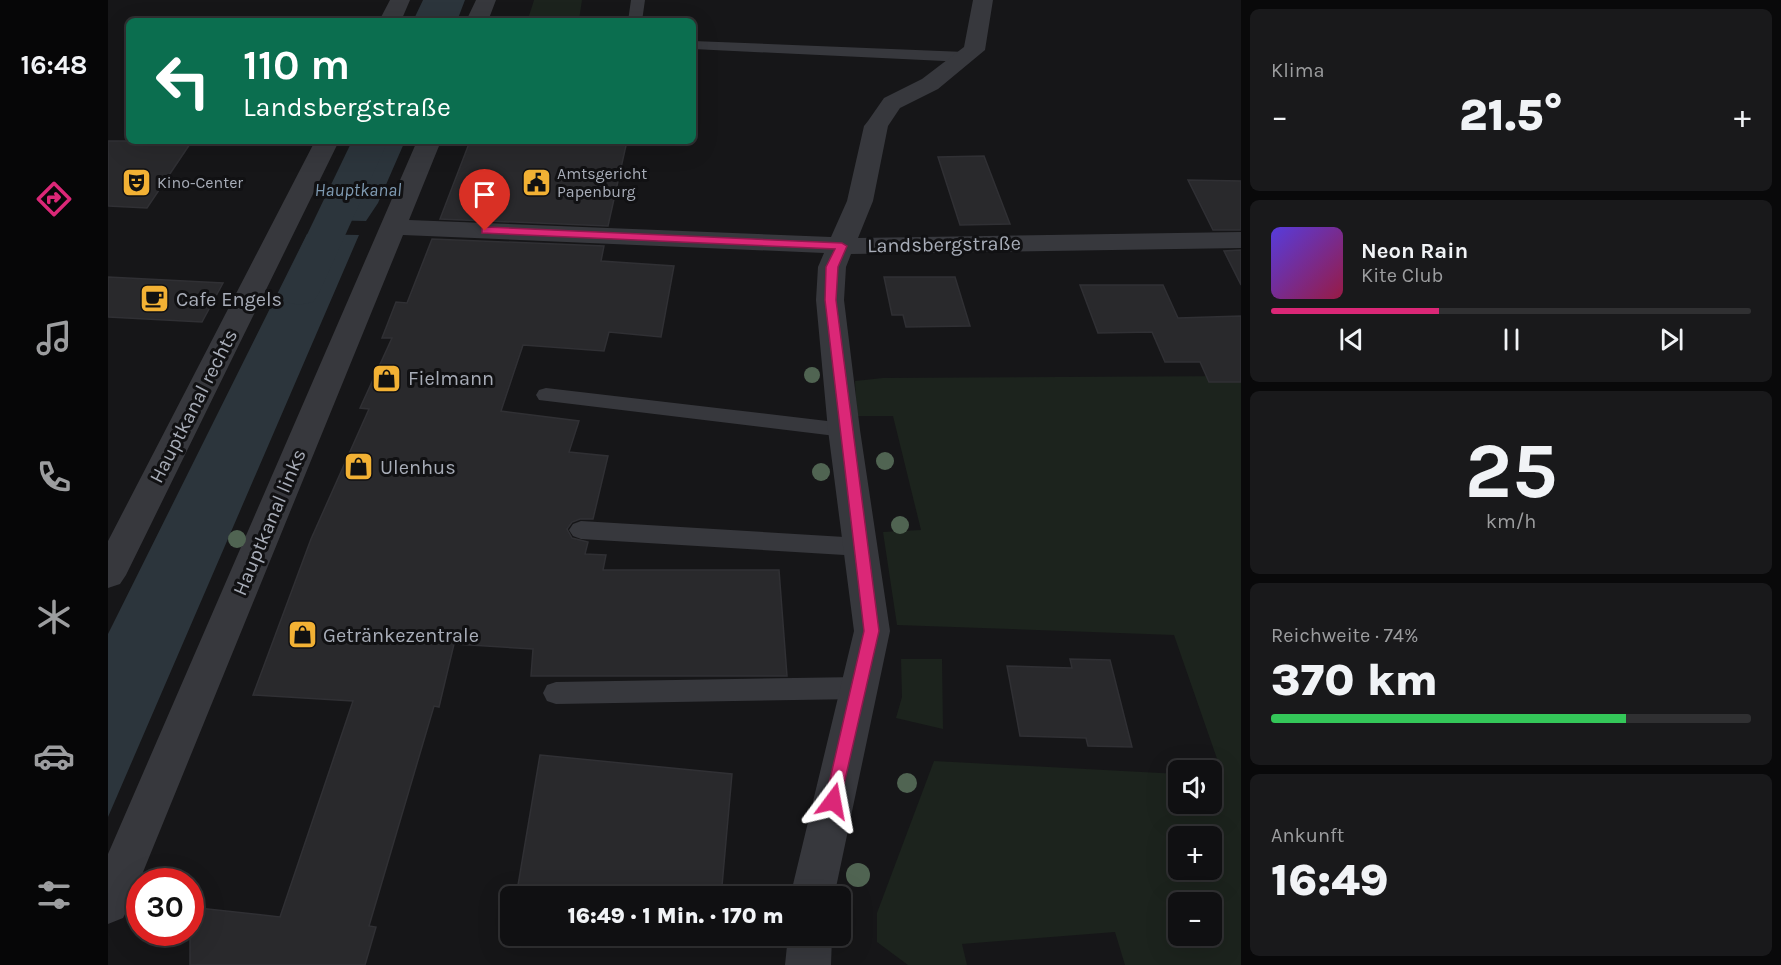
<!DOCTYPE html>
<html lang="de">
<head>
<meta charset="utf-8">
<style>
  :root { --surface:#101012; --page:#19191b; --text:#f1f3f6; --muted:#9c9d9f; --line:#303032; --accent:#db2777 }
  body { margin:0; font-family:Karla,sans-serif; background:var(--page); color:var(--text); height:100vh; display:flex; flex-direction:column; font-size:22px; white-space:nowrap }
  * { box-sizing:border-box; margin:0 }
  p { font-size:20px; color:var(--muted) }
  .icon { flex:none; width:33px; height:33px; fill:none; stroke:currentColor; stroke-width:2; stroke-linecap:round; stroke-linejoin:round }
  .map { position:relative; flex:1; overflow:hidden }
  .drawer { display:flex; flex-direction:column; gap:9px; padding:9px; background:#09090a; width:540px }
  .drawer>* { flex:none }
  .banner { position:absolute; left:18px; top:18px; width:570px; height:126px; border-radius:9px; box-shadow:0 6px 24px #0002,0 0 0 2px var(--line); background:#0b6e4f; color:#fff; overflow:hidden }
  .tools { position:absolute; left:1060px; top:760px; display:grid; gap:12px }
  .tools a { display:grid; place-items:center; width:54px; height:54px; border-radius:9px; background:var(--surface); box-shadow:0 6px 24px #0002,0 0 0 2px var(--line); font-size:30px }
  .speed { position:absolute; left:18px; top:868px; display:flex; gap:12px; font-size:30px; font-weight:700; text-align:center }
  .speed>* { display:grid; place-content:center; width:78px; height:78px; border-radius:50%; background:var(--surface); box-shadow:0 6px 24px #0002,0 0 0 2px var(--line); line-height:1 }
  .speed .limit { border:9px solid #d22; background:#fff; color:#111 }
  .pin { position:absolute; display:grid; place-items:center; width:51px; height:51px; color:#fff; margin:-62px -26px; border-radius:50% 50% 50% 0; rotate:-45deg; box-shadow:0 0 6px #0007 }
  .pin .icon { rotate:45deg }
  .me { position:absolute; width:66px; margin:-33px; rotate:13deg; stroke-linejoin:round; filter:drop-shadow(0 0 4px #0008) }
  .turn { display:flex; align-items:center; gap:21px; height:126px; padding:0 18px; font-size:27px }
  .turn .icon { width:78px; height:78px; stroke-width:2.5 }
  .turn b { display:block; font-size:42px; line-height:51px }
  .big { font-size:45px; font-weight:800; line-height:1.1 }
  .drawer .card { flex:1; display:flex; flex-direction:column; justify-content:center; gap:9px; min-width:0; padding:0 21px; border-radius:9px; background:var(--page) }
  .drawer .dial { align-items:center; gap:0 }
  .dial b { font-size:78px; line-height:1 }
  .song { display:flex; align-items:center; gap:18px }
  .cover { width:72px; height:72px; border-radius:9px; background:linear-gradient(135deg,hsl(250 70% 55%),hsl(340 70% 35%)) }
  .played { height:6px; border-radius:3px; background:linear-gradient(90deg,var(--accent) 35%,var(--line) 35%) }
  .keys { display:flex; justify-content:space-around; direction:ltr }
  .heat { display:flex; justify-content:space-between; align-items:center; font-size:33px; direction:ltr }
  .charge { height:9px; border-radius:4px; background:linear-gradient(90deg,#34c759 74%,var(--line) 0) }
  .trip { position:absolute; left:392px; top:886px; width:351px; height:60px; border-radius:9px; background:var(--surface); box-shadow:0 6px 24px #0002,0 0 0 2px var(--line); font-weight:800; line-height:60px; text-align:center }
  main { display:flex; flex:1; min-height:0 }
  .menu { display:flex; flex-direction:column; width:108px; justify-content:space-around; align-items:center; background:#060607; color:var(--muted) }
  .menu .icon { width:42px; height:42px }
  .menu .on { color:var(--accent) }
  .menu b { font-size:27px; color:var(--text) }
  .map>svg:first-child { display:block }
  .green { fill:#1c231d; fill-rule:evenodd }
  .water { fill:#2c353c }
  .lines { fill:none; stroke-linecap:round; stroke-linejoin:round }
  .canal { fill:#2c353c; fill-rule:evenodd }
  .building { fill:#29292c; stroke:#303034; stroke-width:1.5 }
  .service { fill:#37383d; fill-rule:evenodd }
  .minor { fill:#37383d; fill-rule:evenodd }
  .tree { fill:#506452 }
  .route { fill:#db2777; stroke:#8e194d; stroke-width:1.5 }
  .labels { text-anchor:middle; stroke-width:6; stroke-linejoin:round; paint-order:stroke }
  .far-poi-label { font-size:16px; fill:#a8adb8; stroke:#111113; text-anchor:start }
  .far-water-label { font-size:18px; font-style:italic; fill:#7f9bb3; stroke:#111113 }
  .street-label { font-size:20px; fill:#a8adb8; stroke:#111113 }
  .poi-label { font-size:20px; fill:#a8adb8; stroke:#111113; text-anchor:start }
</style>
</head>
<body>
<main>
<nav class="menu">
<b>16:48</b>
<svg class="icon on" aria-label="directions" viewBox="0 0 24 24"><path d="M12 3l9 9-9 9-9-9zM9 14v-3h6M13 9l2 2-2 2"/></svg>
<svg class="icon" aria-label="music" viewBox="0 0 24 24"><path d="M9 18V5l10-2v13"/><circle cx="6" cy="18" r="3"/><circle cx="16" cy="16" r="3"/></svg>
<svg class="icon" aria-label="phone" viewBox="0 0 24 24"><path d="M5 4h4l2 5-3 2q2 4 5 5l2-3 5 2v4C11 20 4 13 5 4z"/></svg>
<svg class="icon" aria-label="climate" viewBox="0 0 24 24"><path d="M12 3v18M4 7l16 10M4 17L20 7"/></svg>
<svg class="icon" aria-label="car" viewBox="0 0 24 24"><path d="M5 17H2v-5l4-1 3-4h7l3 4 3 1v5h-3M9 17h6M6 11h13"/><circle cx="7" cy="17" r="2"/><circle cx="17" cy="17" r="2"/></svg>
<svg class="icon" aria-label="filters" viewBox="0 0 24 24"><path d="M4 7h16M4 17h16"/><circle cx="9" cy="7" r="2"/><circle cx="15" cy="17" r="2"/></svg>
</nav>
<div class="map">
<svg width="1133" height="965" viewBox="0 0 1133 965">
  <rect width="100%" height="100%" fill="#161618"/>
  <!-- green -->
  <path class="green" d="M426,0h48l-3,20 -51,-1z
    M1133,376v589h-116l-10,-33 -153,12 5,21h-59l-31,-23v-29l57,-152 245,13v30h33v-28h11l-49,-141 -277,-10 -14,-93 38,-2 -28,-114h-36l-2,-35 28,-3zM1071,837h33v33h-33zM1071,903h33v33h-33z
    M793,659h41l1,70 -47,-11 6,-21z"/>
  <!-- water -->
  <path class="water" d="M315,0h42l-8,21h-44z
    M248,141h49l-27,62 -12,18 -48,-1z
    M199,234l52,1 -251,582v-183z"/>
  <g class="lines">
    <!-- canal -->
    <path class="canal" d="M244,141h36l-69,152 -6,9 -14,3 -14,-3 -6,-9z"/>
  </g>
  <!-- building -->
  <path class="building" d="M0,141h84l-45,67 -39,-2z
    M362,141h157l-19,85 -168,-7z
    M876,156l26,68 -50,1 -22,-68z
    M1080,180l53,1v49h-28z
    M324,239l172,7 -3,15 73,5 -13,71 -52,-5 -5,19 -81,-6 -22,66 78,10 -10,31 39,4 -15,63h-13l-8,3 -5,7 5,9 16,4 -3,12 21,1 -3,15h176l8,106h-256l2,-27 -79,-5 -15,63 -5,-1 -65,220 7,1 -11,38h-175v-58l90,10 73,-216 -100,-6 58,-156 58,-130 -9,-1 32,-70h-10l14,-36 11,1z
    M1133,250v35l-17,-34z
    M0,277l115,6 -21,39 -94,-5z
    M776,277h71l15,49 -64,1 -3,-12h-11z
    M972,285h83l15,33 63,-2v66h-32l-9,-20h-35l-13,-30 -54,1z
    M962,659l40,1 22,87 -44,-1 -2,-8 -66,-2 -13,-70 65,2z
    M432,755l192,19 -11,123h-205z"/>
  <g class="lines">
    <!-- service -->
    <path class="service" d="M523,0h14l-3,21h-14z
      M585,41l272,11 8,5 -8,5 -272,-13z
      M438,388l298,35 8,2 3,5 -3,5 -8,2 -305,-37 -3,-5 3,-5z
      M473,521l280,17 8,3 4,6 -4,6 -8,3 -280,-17 -8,-3 -4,-6 4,-6z
      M751,677l9,3 4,8 -4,8 -9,3 -303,5 -9,-3 -4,-8 4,-8 9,-3z"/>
    <!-- minor -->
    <path class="minor" d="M282,0h20l-9,21h-22z
      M368,0h20l-8,21h-22z
      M865,0h20l-8,50 -47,39 -38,19 -12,18 -15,75 -15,37 383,-6v16l-390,6 -5,13 -2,33 16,130 30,201 -56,266h-44l64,-266 -26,-201 -12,-130 2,-33 6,-14 -421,-18 -273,669 -7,14 -15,6v-70l309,-713h24l-32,79 422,17 16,-36 17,-75 4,-5 16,-23 38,-19 42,-32z
      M207,141h24l-213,434 -6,9 -12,4v-47z
      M680,936h44l-1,29h-46z"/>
  </g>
  <!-- trees -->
  <g class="tree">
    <circle cx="704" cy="375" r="8"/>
    <circle cx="777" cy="461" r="9"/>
    <circle cx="713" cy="472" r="9"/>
    <circle cx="792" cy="525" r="9"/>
    <circle cx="129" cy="539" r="9"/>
    <circle cx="799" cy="783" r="10"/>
    <circle cx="750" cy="875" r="12"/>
  </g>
  <!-- route -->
  <path class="route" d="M377,227l357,16 5,3 -9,21 -2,33 43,331 -40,175 -6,2 -6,-2 -2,-5 39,-170 -39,-331 1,-33 9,-18 -353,-16v-5z"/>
  <!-- icons -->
  <defs>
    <symbol id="theatre-square" viewBox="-11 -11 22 22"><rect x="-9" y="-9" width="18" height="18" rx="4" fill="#f2b134" stroke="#111113"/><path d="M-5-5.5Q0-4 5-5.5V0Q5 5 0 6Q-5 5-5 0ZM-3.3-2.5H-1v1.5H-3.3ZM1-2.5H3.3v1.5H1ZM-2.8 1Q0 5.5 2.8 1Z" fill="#111"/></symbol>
    <symbol id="civic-square" viewBox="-11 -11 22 22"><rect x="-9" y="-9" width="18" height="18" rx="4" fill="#f2b134" stroke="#111113"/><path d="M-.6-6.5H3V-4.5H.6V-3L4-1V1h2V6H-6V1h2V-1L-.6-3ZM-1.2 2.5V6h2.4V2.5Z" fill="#111"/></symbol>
    <symbol id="cafe-square" viewBox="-11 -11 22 22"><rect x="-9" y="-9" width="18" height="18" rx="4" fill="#f2b134" stroke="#111113"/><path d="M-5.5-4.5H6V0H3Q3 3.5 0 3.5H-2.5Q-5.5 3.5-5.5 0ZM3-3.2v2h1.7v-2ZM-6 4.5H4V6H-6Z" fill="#111"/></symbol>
    <symbol id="shop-square" viewBox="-11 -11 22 22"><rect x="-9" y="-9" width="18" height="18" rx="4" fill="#f2b134" stroke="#111113"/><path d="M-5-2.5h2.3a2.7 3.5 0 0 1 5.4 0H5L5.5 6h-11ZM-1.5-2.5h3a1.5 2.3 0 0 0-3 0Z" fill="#111"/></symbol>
  </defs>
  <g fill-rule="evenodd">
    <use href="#theatre-square" x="12" y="166" width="33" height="33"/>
    <use href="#civic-square" x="412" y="166" width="33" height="33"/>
    <use href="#cafe-square" x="30" y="282" width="33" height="33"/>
    <use href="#shop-square" x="262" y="362" width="33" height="33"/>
    <use href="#shop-square" x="234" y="450" width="33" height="33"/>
    <use href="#shop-square" x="178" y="618" width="33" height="33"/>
  </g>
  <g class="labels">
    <!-- far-poi labels -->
    <g class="far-poi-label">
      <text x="449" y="179">Amtsgericht<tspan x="449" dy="18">Papenburg</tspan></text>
      <text x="49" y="188">Kino-Center</text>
    </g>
    <!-- far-water labels -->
    <g class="far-water-label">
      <text x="250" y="196">Hauptkanal</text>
    </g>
    <!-- street labels -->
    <g class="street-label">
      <text transform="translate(836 244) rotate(-1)" y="7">Landsbergstraße</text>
      <text transform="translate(85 406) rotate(-63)" y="7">Hauptkanal rechts</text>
      <text transform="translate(161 522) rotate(-67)" y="7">Hauptkanal links</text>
    </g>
    <!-- poi labels -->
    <g class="poi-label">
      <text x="68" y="306">Cafe Engels</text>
      <text x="300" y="385">Fielmann</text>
      <text x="272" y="474">Ulenhus</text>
      <text x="215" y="642">Getränkezentrale</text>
    </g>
  </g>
</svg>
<div class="tools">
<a><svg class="icon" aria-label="sound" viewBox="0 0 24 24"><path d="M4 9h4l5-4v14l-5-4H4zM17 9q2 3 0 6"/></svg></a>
<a>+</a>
<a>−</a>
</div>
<div class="speed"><div class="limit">30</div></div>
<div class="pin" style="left:377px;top:231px;background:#d93025"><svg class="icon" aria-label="arrive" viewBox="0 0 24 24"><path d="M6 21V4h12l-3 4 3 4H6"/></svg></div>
<svg class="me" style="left:725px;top:801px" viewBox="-20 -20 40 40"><path d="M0-17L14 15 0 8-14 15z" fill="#db2777" stroke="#fff" stroke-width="4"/></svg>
<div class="trip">16:49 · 1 Min. · 170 m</div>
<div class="banner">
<div class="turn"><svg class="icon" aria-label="left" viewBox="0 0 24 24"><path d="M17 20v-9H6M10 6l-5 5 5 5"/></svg><div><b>110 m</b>Landsbergstraße</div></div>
</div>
</div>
<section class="drawer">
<div class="card"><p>Klima</p>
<div class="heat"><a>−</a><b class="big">21.5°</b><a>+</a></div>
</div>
<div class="card">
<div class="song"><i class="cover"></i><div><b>Neon Rain</b><p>Kite Club</p></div></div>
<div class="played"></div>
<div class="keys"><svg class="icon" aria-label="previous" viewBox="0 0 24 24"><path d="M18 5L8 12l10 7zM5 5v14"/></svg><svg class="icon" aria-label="pause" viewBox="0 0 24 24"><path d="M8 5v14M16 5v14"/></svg><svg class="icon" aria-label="next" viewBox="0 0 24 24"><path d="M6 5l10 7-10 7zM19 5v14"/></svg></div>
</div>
<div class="card dial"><b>25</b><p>km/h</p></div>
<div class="card"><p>Reichweite · 74%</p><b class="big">370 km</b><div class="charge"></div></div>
<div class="card"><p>Ankunft</p><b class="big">16:49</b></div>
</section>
</main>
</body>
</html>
